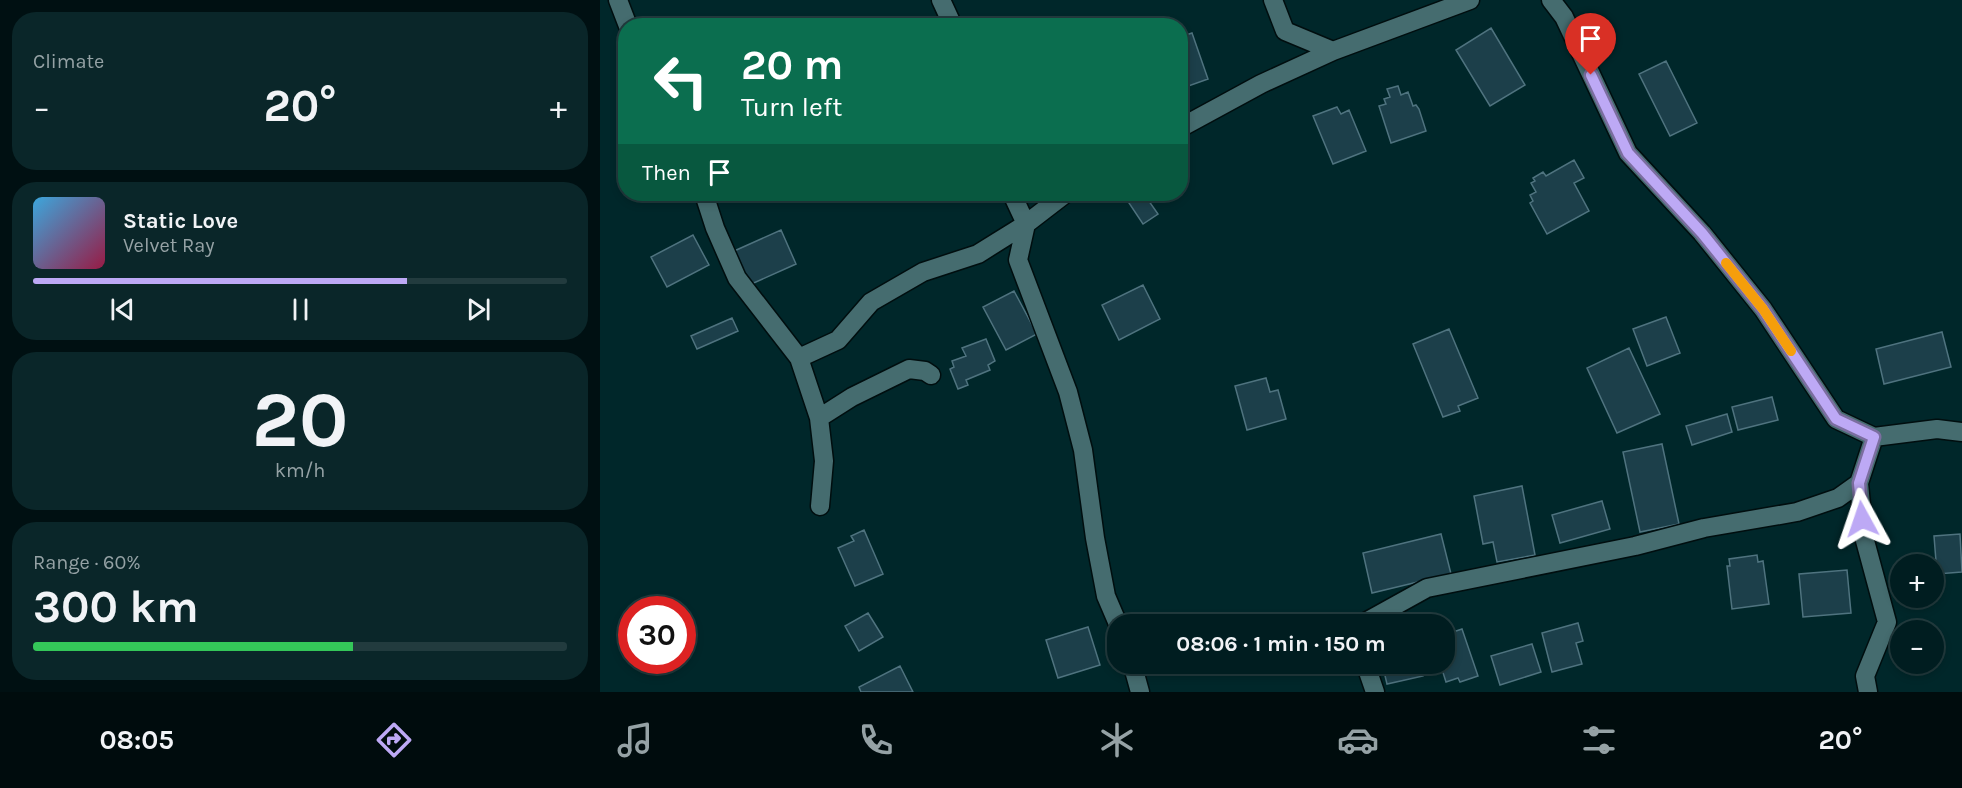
<!DOCTYPE html>
<html lang="en">
<head>
<meta charset="utf-8">
<style>
  :root { --surface:#001d20; --page:#0a2629; --text:#f1f3f6; --muted:#95a2a5; --line:#223b3e; --accent:#bda9f5 }
  body { margin:0; font-family:Karla,sans-serif; background:var(--page); color:var(--text); height:100vh; display:flex; flex-direction:column; font-size:22px; white-space:nowrap }
  * { box-sizing:border-box; margin:0 }
  p { font-size:20px; color:var(--muted) }
  .icon { flex:none; width:33px; height:33px; fill:none; stroke:currentColor; stroke-width:2; stroke-linecap:round; stroke-linejoin:round }
  .map { position:relative; flex:1; overflow:hidden }
  .panel { display:flex; flex-direction:column; gap:12px; padding:12px; background:#001012; width:600px }
  .panel>* { flex:none }
  .top-card { position:absolute; left:18px; top:18px; width:570px; height:183px; border-radius:24px; box-shadow:0 3px 9px #0003,0 0 0 2px var(--line); background:#0b6e4f; color:#fff; overflow:hidden }
  .tools { position:absolute; left:1290px; top:554px; display:grid; gap:12px }
  .tools a { display:grid; place-items:center; width:54px; height:54px; border-radius:50%; background:var(--surface); box-shadow:0 3px 9px #0003,0 0 0 2px var(--line); font-size:30px }
  .speed { position:absolute; left:18px; top:596px; display:flex; gap:12px; font-size:30px; font-weight:700; text-align:center }
  .speed>* { display:grid; place-content:center; width:78px; height:78px; border-radius:50%; background:var(--surface); box-shadow:0 3px 9px #0003,0 0 0 2px var(--line); line-height:1 }
  .speed .limit { border:9px solid #d22; background:#fff; color:#111 }
  .pin { position:absolute; display:grid; place-items:center; width:51px; height:51px; color:#fff; margin:-62px -26px; border-radius:50% 50% 50% 0; rotate:-45deg; box-shadow:0 0 6px #0007 }
  .pin .icon { rotate:45deg }
  .me { position:absolute; width:66px; margin:-33px; rotate:355deg; stroke-linejoin:round; filter:drop-shadow(0 0 4px #0008) }
  .turn { display:flex; align-items:center; gap:21px; height:126px; padding:0 24px; font-size:27px }
  .turn .icon { width:78px; height:78px; stroke-width:2.5 }
  .turn b { display:block; font-size:42px; line-height:51px }
  .then { display:flex; align-items:center; height:57px; padding:0 24px; background:#0003; gap:12px; font-size:22px }
  .big { font-size:45px; font-weight:700; line-height:1.1 }
  .panel .card { flex:1; display:flex; flex-direction:column; justify-content:center; gap:9px; min-width:0; padding:0 21px; border-radius:24px; background:var(--page) }
  .panel .dial { align-items:center; gap:0 }
  .dial b { font-size:78px; line-height:1 }
  .song { display:flex; align-items:center; gap:18px }
  .cover { width:72px; height:72px; border-radius:9px; background:linear-gradient(135deg,hsl(200 70% 55%),hsl(340 70% 35%)) }
  .played { height:6px; border-radius:3px; background:linear-gradient(90deg,var(--accent) 70%,var(--line) 70%) }
  .keys { display:flex; justify-content:space-around; direction:ltr }
  .heat { display:flex; justify-content:space-between; align-items:center; font-size:33px; direction:ltr }
  .charge { height:9px; border-radius:4px; background:linear-gradient(90deg,#34c759 60%,var(--line) 0) }
  .trip { position:absolute; left:507px; top:614px; width:348px; height:60px; border-radius:24px; background:var(--surface); box-shadow:0 3px 9px #0003,0 0 0 2px var(--line); font-weight:700; line-height:60px; text-align:center }
  .dock { display:flex; height:96px; justify-content:space-around; align-items:center; background:#000c0d; color:var(--muted) }
  .dock .icon { width:42px; height:42px }
  .dock .current { color:var(--accent) }
  .dock b { font-size:27px; color:var(--text) }
  main { display:flex; flex:1; min-height:0 }
  .map>svg:first-child { display:block }
  .building { fill:#1c3f4a; stroke:#4f737f; stroke-width:1.5 }
  .lines { fill:none; stroke-linecap:round; stroke-linejoin:round }
  .minor-casing { stroke:#000e0f; stroke-width:21 }
  .minor { stroke:#456c6f; stroke-width:18 }
  .route-casing { stroke:#7b6e9f; stroke-width:15 }
  .route { stroke:#bda9f5; stroke-width:10 }
  .slow { stroke:#f59e0b; stroke-width:10 }
</style>
</head>
<body>
<main>
<section class="panel">
<div class="card"><p>Climate</p>
<div class="heat"><a>−</a><b class="big">20°</b><a>+</a></div>
</div>
<div class="card">
<div class="song"><i class="cover"></i><div><b>Static Love</b><p>Velvet Ray</p></div></div>
<div class="played"></div>
<div class="keys"><svg class="icon" aria-label="previous" viewBox="0 0 24 24"><path d="M18 5L8 12l10 7zM5 5v14"/></svg><svg class="icon" aria-label="pause" viewBox="0 0 24 24"><path d="M8 5v14M16 5v14"/></svg><svg class="icon" aria-label="next" viewBox="0 0 24 24"><path d="M6 5l10 7-10 7zM19 5v14"/></svg></div>
</div>
<div class="card dial"><b>20</b><p>km/h</p></div>
<div class="card"><p>Range · 60%</p><b class="big">300 km</b><div class="charge"></div></div>
</section>
<div class="map">
<svg width="1362" height="692" viewBox="0 0 1362 692">
  <rect width="100%" height="100%" fill="#00272a"/>
  <!-- building -->
  <path class="building" d="M891,28l34,57 -35,21 -34,-56z
    M592,33l16,46 -28,10v-52z
    M1066,61l31,62 -27,13 -31,-62z
    M798,86l3,9 7,-3 5,14 3,-1 3,4 7,22 -35,12 -12,-37 7,-2 -2,-5 6,-2 -3,-8z
    M737,107l4,7 8,-4 17,41 -33,13 -20,-48z
    M974,160l10,18 -10,5 15,28 -42,23 -17,-31 3,-2 -3,-6 6,-3 -5,-9 4,-2 -2,-3 10,-6 3,4z
    M523,194h21l14,20 -15,10z
    M181,230l15,34 -49,22 -15,-34z
    M93,235l16,30 -42,22 -16,-30z
    M543,285l17,34 -41,21 -17,-35z
    M414,291l23,43 -31,16 -23,-43z
    M1066,317l14,36 -33,13 -14,-37z
    M132,318l6,13 -41,18 -6,-13z
    M849,329l29,69 -20,8 2,5 -17,6 -30,-73z
    M1342,332l9,35 -67,17 -8,-35z
    M386,339l9,22 -7,4 2,5 -24,10 2,5 -10,4 -8,-20 4,-2 -2,-6 14,-5 -4,-8z
    M1029,348l31,66 -43,19 -30,-65z
    M666,378l4,14 8,-2 8,29 -39,11 -12,-44z
    M1172,397l6,23 -40,10 -6,-23z
    M1127,414l5,18 -40,13 -6,-19z
    M1062,444l17,80 -39,8 -17,-80z
    M922,486l13,69 -38,7 -4,-20 -10,2 -9,-48z
    M1002,501l8,28 -50,14 -8,-28z
    M264,530l19,44 -28,12 -17,-38 16,-7 -3,-5z
    M841,534l10,40 -79,19 -9,-40z
    M1360,534l2,38 -25,2 -3,-38z
    M1157,555l1,7 5,-1 6,43 -37,5 -5,-43h3l-1,-7z
    M1247,570l4,43 -48,4 -4,-43z
    M268,613l15,24 -24,14 -14,-25z
    M978,623l5,18 -7,2 6,21 -30,8 -10,-39z
    M488,627l12,38 -42,13 -12,-38z
    M862,629l16,47 -18,6 -2,-4 -12,4 -6,-19h4v-28z
    M932,644l9,28 -41,13 -9,-29z
    M782,663h38l3,13 -36,8z
    M300,666l13,26h-52l-2,-5z"/>
  <g class="lines">
    <defs>
      <path id="minor" d="M18,0l10,26
        M341,0l12,26
        M673,0l12,31 48,20 137,-51
        M951,0l13,17 64,136 74,80 61,76 73,110 38,18 63,-8 25,3
        M580,128l81,-44 72,-33
        M104,194l11,34 22,50 62,80
        M412,194l14,30 -8,36 50,132 15,58 12,88 11,58 12,28
        M219,418l33,-21 57,-28 16,2 6,4
        M1259,483l5,54 23,85 -22,54 3,16
        M220,506l4,-45 -5,-43 -20,-60 39,-18 33,-38 52,-30 55,-18 48,-30 39,-30
        M762,624l65,-36 208,-42 69,-18 93,-16 41,-14 21,-15 15,-46
        M532,663l8,29
        M765,663l10,29"/>
    </defs>
    <!-- minor casing -->
    <use href="#minor" class="minor-casing"/>
    <!-- minor -->
    <use href="#minor" class="minor"/>
  </g>
  <g class="lines">
    <defs>
      <path id="route" d="M991,75l37,78 74,80 61,76 73,110 38,18 -15,46 3,36"/>
    </defs>
    <!-- route casing -->
    <use href="#route" class="route-casing"/>
    <!-- route -->
    <use href="#route" class="route"/>
    <!-- slow -->
    <path class="slow" d="M1126,263l37,46 28,42"/>
  </g>
</svg>
<div class="tools">
<a>+</a>
<a>−</a>
</div>
<div class="speed"><div class="limit">30</div></div>
<div class="pin" style="left:991px;top:75px;background:#d93025"><svg class="icon" aria-label="arrive" viewBox="0 0 24 24"><path d="M6 21V4h12l-3 4 3 4H6"/></svg></div>
<svg class="me" style="left:1262px;top:519px" viewBox="-20 -20 40 40"><path d="M0-17L14 15 0 8-14 15z" fill="#bda9f5" stroke="#fff" stroke-width="4"/></svg>
<div class="trip">08:06 · 1 min · 150 m</div>
<div class="top-card">
<div class="turn"><svg class="icon" aria-label="left" viewBox="0 0 24 24"><path d="M17 20v-9H6M10 6l-5 5 5 5"/></svg><div><b>20 m</b>Turn left</div></div>
<div class="then">Then<svg class="icon" aria-label="arrive" viewBox="0 0 24 24"><path d="M6 21V4h12l-3 4 3 4H6"/></svg></div>
</div>
</div>
</main>
<nav class="dock">
<b>08:05</b>
<svg class="icon current" aria-label="directions" viewBox="0 0 24 24"><path d="M12 3l9 9-9 9-9-9zM9 14v-3h6M13 9l2 2-2 2"/></svg>
<svg class="icon" aria-label="music" viewBox="0 0 24 24"><path d="M9 18V5l10-2v13"/><circle cx="6" cy="18" r="3"/><circle cx="16" cy="16" r="3"/></svg>
<svg class="icon" aria-label="phone" viewBox="0 0 24 24"><path d="M5 4h4l2 5-3 2q2 4 5 5l2-3 5 2v4C11 20 4 13 5 4z"/></svg>
<svg class="icon" aria-label="climate" viewBox="0 0 24 24"><path d="M12 3v18M4 7l16 10M4 17L20 7"/></svg>
<svg class="icon" aria-label="car" viewBox="0 0 24 24"><path d="M5 17H2v-5l4-1 3-4h7l3 4 3 1v5h-3M9 17h6M6 11h13"/><circle cx="7" cy="17" r="2"/><circle cx="17" cy="17" r="2"/></svg>
<svg class="icon" aria-label="filters" viewBox="0 0 24 24"><path d="M4 7h16M4 17h16"/><circle cx="9" cy="7" r="2"/><circle cx="15" cy="17" r="2"/></svg>
<b>20°</b>
</nav>
</body>
</html>
